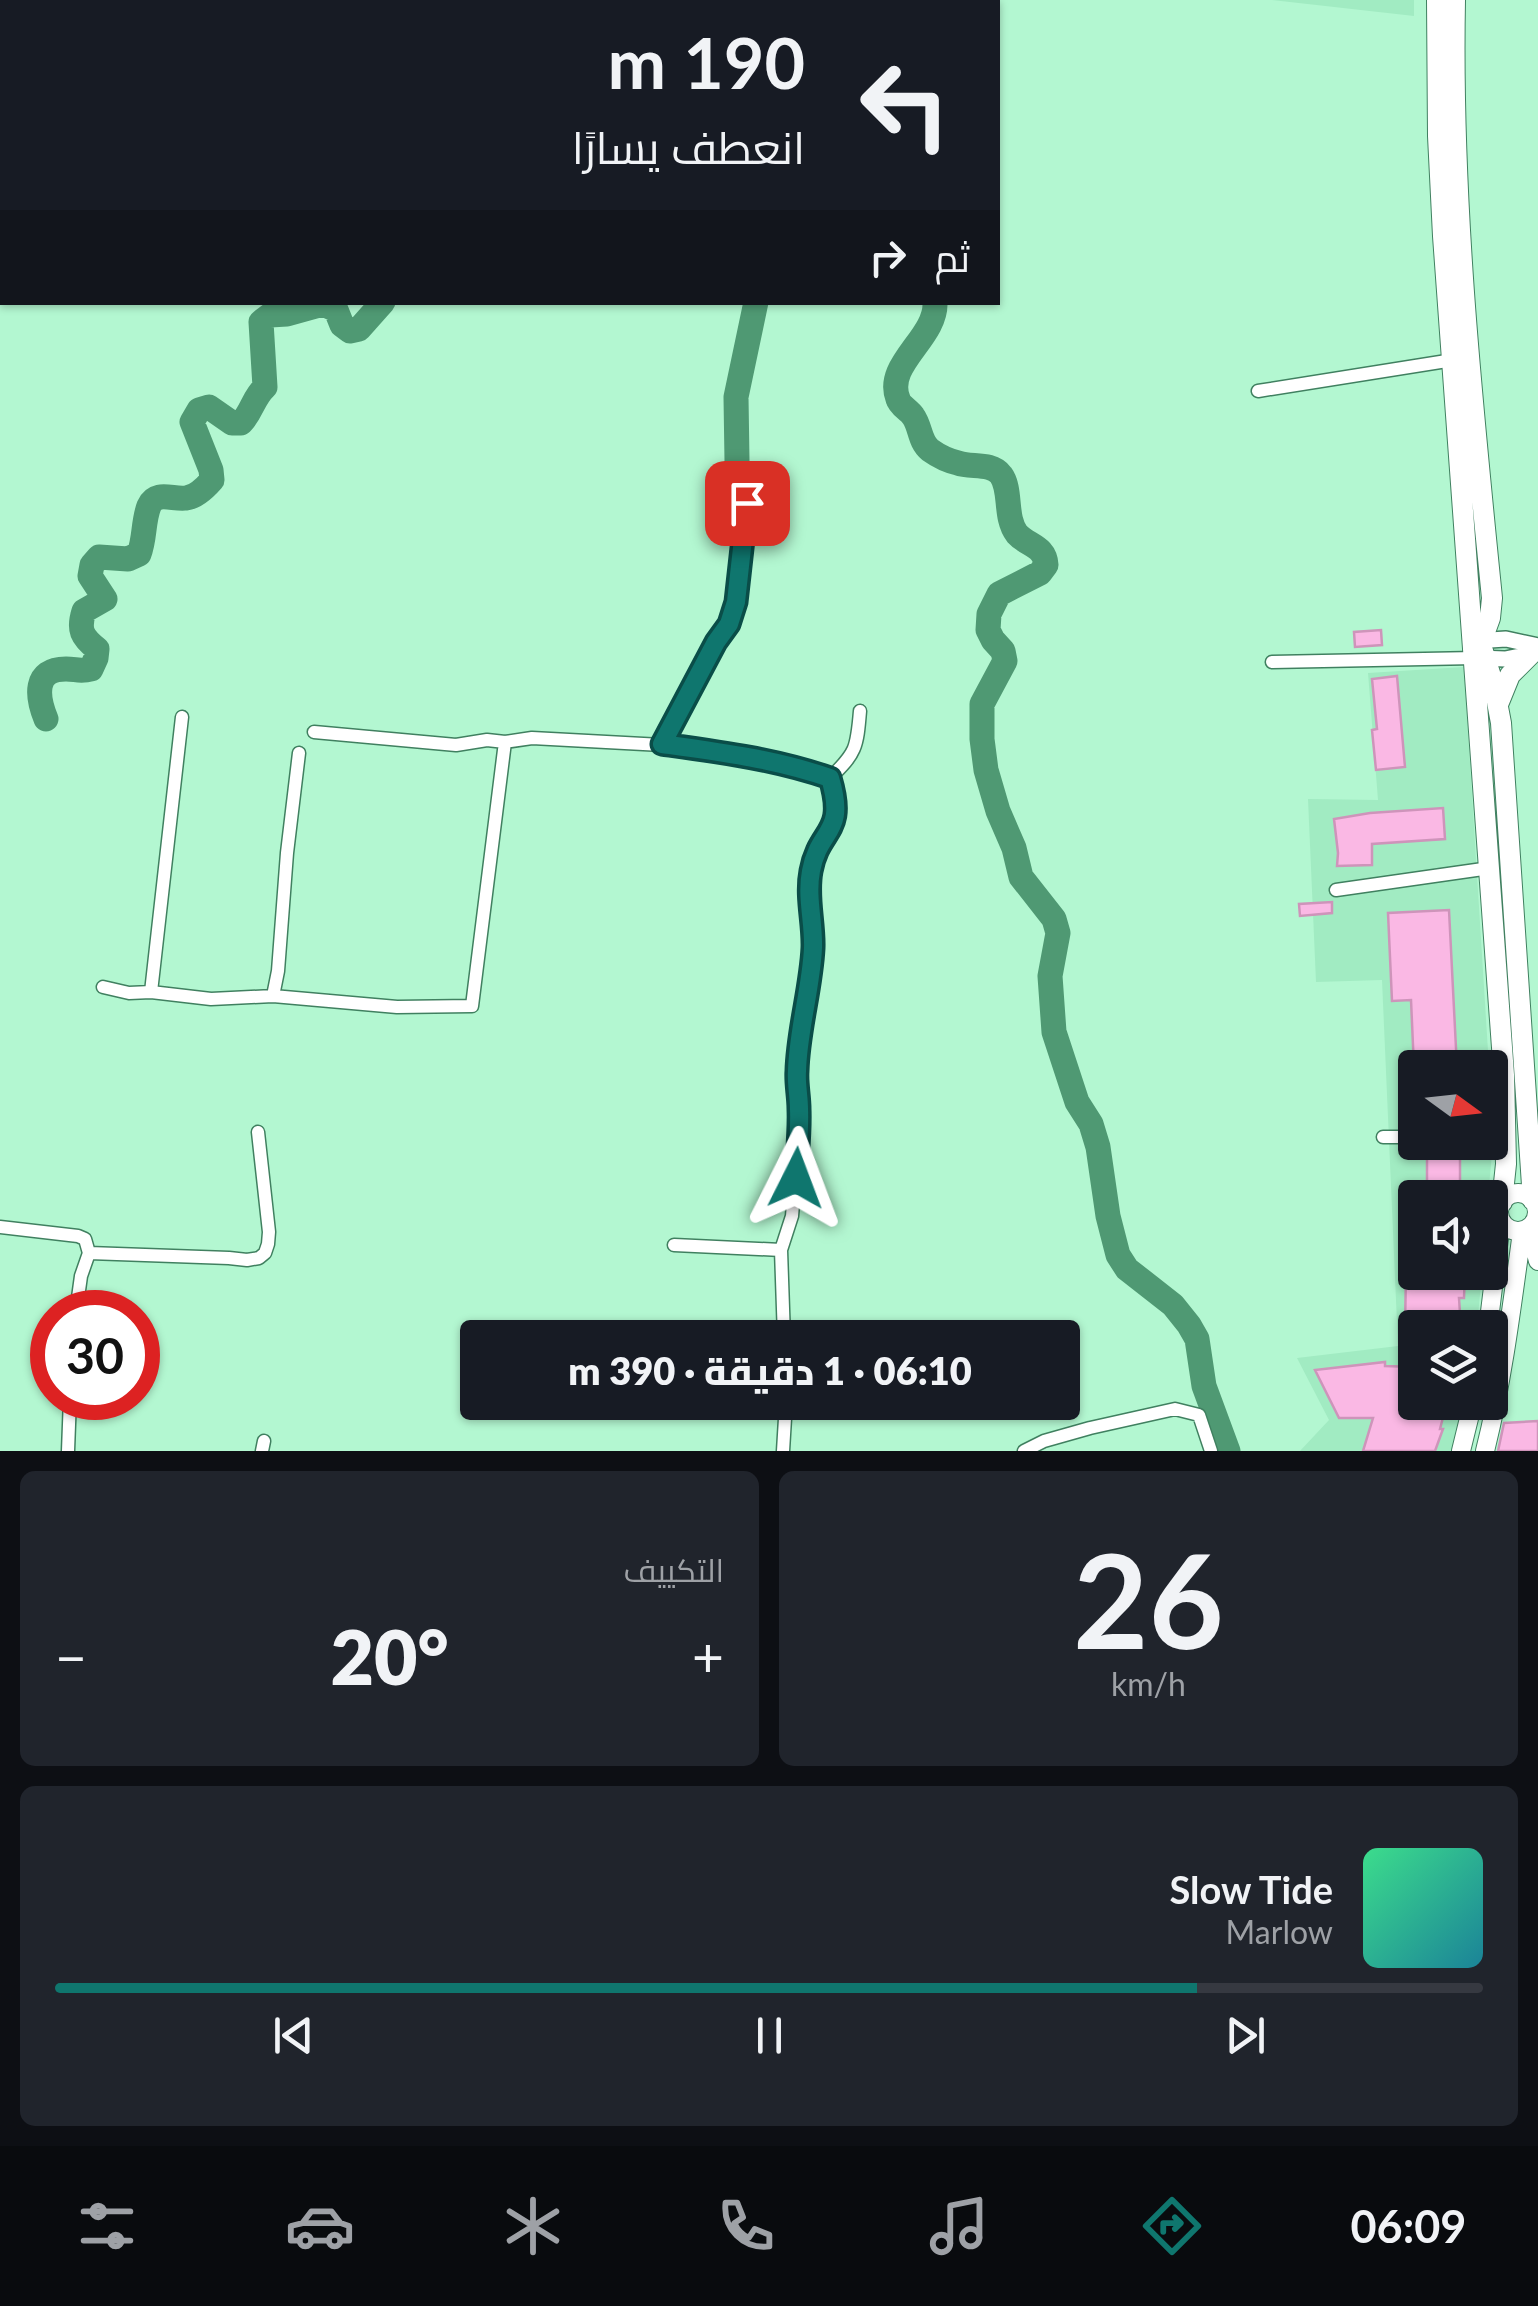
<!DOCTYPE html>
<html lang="ar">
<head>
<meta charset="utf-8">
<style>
  :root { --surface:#171b24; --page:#20242c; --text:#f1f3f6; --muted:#9ea1a6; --line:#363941; --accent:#0f766e }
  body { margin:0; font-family:Lato,Cairo,sans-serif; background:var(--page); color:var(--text); direction:rtl; height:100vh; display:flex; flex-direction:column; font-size:38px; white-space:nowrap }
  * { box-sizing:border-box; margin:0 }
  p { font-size:32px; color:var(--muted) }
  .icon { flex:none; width:55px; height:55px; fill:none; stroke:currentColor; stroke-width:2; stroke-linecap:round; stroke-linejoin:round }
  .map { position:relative; height:1451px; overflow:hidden; direction:ltr }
  .drawer { display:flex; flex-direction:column; gap:20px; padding:20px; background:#0d0f14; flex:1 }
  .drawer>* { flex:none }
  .top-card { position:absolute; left:0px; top:0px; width:1000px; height:305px; box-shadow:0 2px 8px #0004; direction:rtl; background:#171b24; color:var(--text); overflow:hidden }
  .needle { width:65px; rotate:105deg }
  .fabs { position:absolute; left:1398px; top:1050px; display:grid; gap:20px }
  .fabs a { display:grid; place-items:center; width:110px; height:110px; border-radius:10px; background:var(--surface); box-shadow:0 2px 8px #0004; font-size:50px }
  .speed { position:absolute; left:30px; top:1290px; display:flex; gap:20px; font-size:50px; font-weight:700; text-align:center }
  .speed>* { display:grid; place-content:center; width:130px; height:130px; border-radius:50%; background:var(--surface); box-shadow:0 2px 8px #0004; line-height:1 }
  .speed .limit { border:15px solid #d22; background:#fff; color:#111 }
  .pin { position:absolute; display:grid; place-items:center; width:85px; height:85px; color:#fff; margin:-42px; border-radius:20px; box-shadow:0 5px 15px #0006 }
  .me { position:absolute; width:110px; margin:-55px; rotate:3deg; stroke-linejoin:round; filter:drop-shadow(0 0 8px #0008) }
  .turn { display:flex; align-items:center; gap:35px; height:210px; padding:0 30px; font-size:45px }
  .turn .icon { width:130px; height:130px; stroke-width:2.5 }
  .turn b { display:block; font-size:70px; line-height:85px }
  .then { display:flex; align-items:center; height:95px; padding:0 30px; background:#0003; gap:20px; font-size:38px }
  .big { font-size:75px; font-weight:800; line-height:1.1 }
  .drawer .widget { flex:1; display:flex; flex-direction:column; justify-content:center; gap:15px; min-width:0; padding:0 35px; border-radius:15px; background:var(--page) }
  .drawer .dial { align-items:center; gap:0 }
  .dial b { font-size:130px; line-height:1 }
  .song { display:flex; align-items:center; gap:30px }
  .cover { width:120px; height:120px; border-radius:15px; background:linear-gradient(135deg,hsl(150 70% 55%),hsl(190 70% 35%)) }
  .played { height:10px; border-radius:5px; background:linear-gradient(90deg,var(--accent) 80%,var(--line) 80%) }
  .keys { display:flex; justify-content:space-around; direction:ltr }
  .heat { display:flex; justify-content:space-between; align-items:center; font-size:55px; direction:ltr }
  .drawer .tiles { flex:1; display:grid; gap:20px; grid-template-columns:1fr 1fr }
  .widget:last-child { grid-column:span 2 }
  .trip { position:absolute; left:460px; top:1320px; width:620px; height:100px; border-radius:10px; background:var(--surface); box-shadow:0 2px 8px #0004; font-weight:800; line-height:100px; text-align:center; direction:rtl }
  .tab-bar { display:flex; height:160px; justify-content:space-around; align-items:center; background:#090b0e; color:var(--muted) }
  .tab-bar .icon { width:70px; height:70px }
  .tab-bar .current { color:var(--accent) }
  .tab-bar b { font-size:45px; color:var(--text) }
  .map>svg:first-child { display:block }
  .built { fill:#a1ebc2 }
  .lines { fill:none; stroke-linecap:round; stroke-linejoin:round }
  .river { stroke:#4f9973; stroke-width:25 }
  .building { fill:#fab8e4; stroke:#ce94ba; stroke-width:2.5 }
  .minor-casing { stroke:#408060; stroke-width:15 }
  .tertiary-casing { stroke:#408060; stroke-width:18 }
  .secondary-casing { stroke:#408060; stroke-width:20 }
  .primary-casing { stroke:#408060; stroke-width:22 }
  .minor { stroke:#fff; stroke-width:12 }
  .tertiary { stroke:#fff; stroke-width:15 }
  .secondary { stroke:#fff; stroke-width:18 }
  .primary { stroke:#fff; stroke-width:20 }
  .route-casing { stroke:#0a4d48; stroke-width:25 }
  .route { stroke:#0f766e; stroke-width:18 }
</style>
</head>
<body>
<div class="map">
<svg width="1538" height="1451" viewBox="0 0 1538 1451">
  <rect width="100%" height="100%" fill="#b3f7d1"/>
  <!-- built -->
  <path class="built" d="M1272,0h142v16z
    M1464,667l25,400 -74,1v74h75v-52l3,53 -5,54 -73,1v74l67,1 -5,54 -62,1v74l49,1 -6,30 -6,18h-152l29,-31 -32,-62 101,-12 -16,-366 -66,2 -8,-183 70,1 -10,-127z"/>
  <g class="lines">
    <!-- river -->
    <path class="river" d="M734,2l1,-2
      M936,2l1,-2
      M935,302c2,36 -51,62 -37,97 2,7 11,11 15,17 8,11 6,25 17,34 7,5 19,11 28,13 13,5 33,-1 43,12 11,15 3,42 16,59 11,12 28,12 29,31l-6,8 -41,21 -10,20 -1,16 5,10 10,11 2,10 -23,43v35l4,31 12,41 16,37 7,29 33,42 4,14 -8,43 4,56 23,70 14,22 7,23 10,69 10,39 9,14 46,36 16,20 8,14 7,47 24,65
      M737,461l-1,-64 20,-95
      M46,719c-9,-22 -13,-50 20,-50 10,0 14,3 25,0l5,-11 1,-9c-15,-12 -19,-19 -13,-38l21,-12 -15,-23 2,-11 7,-8 29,2 11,-5c6,-15 4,-33 10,-48 7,-16 24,-6 37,-8 10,-1 19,-10 26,-18l-1,-10 -19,-48 7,-12 10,-3 23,16h9c11,-11 12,-25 24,-36l-4,-65 9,-7 17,-1 36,-10 13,6 6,15 8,6 9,-2 24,-27"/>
  </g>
  <!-- building -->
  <path class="building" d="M1381,630l1,15 -27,2 -1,-15z
    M1397,676l8,91 -29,3 -4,-40 5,-1 -5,-50z
    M1443,808l2,31 -73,5v21l-35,1 1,-13 -4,-34 36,-6z
    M1332,902v11l-32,3 -1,-12z
    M1449,910l8,158h-43l-3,-68 -19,1 -4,-88z
    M1427,1142h33v56h-33z
    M1401,1188h14v34l-15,-1z
    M1406,1272h59l-1,26h-5l2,30h-56z
    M1385,1362v4l30,1v35h32l-7,27h3l-8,22h-72l10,-33h-34l-24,-48z
    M1538,1421v30h-40l6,-28z"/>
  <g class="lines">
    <defs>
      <path id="minor" d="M353,0l8,2
        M1258,391l195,-31
        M1272,662l203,-4
        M314,732l142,13 31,-5 18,2 27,-4 130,7 81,10 37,8 50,15
        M662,745l54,-103 13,-18 8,-22 10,-99
        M830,778c26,-25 27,-30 30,-67
        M1336,890l154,-22
        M103,987l26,6 22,-1 60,7 62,-3 124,11 75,-1 33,-264
        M151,992l31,-275
        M273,996l5,-25 9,-118 12,-100
        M1383,1137h32
        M0,1227l78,9 7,3 4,14 -8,23 -5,36
        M674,1245l107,5
        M89,1253l140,5 18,2 12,-2 6,-5 3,-9 1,-12 -11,-100
        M784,1338l-3,-88 11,-34 7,-83 -3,-60 17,-123 -4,-66 3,-18 6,-16 14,-21 5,-14 -1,-17 -6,-20
        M70,1403l45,3
        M68,1451l2,-53
        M262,1451l2,-10
        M783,1451l3,-49
        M1024,1451l20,-10 46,-13 85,-19 24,6 12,36"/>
      <path id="tertiary" d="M163,2v-2
        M0,202h2
        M1474,641l32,-2 32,7
        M1479,658l26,1 26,-5"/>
      <path id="secondary" d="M1499 1212a19 19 0 1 1 38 0a19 19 0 1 1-38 0Z
        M1529,1228l9,33
        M1488,1328l13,-106
        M1461,1451l12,-49
        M1485,1451c18,-72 27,-146 37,-219"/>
      <path id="primary" d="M1437,0l1,136 5,100 61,839 2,89 -4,38
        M1455,0c-4,200 17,400 37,598l-2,20 -8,22v8l12,38 7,37 32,477
        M1499,702l11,-27 22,-22"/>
    </defs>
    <!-- minor casing -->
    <use href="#minor" class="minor-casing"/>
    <!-- tertiary casing -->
    <use href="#tertiary" class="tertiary-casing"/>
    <!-- secondary casing -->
    <use href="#secondary" class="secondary-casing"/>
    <!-- primary casing -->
    <use href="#primary" class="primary-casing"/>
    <!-- minor -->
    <use href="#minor" class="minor"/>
    <!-- tertiary -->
    <use href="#tertiary" class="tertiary"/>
    <!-- secondary -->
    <use href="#secondary" class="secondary"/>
    <!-- primary -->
    <use href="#primary" class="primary"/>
  </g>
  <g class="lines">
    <defs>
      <path id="route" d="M747,503l-11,99 -7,22 -13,18 -54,102c58,8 113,15 168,34 17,57 -11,49 -19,93 -5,26 3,52 2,77 -2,41 -15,82 -16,123 -1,12 2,25 2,38 1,23 -2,46 -3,69"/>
    </defs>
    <!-- route casing -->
    <use href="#route" class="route-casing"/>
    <!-- route -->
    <use href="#route" class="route"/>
  </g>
</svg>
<div class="fabs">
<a><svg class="needle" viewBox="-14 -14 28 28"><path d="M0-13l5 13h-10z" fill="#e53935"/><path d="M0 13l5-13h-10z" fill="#9ea1a6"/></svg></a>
<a><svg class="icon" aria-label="sound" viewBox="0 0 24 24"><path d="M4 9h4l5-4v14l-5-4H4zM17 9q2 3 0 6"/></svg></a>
<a><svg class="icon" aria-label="layers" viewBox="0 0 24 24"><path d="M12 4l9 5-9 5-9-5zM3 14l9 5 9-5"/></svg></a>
</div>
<div class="speed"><div class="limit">30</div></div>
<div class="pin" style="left:747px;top:503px;background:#d93025"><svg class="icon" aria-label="arrive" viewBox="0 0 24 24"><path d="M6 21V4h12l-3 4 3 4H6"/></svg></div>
<svg class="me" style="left:796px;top:1178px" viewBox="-20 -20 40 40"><path d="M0-17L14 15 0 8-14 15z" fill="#0f766e" stroke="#fff" stroke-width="4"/></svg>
<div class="trip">06:10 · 1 دقيقة · 390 m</div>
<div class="top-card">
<div class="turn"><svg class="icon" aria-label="left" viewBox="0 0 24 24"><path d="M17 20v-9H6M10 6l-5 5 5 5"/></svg><div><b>190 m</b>انعطف يسارًا</div></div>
<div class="then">ثم<svg class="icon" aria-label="right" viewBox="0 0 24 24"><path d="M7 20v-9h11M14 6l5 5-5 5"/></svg></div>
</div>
</div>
<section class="drawer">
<div class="tiles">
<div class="widget dial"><b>26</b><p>km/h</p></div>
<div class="widget"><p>التكييف</p>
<div class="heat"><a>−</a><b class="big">20°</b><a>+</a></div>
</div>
<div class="widget">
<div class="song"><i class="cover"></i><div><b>Slow Tide</b><p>Marlow</p></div></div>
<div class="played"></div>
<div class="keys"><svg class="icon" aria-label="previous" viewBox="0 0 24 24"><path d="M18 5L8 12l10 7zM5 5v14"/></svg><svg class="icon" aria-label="pause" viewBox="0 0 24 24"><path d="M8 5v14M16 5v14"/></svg><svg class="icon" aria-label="next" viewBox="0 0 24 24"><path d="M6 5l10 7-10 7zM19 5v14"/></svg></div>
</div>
</div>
</section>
<nav class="tab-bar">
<b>06:09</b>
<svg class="icon current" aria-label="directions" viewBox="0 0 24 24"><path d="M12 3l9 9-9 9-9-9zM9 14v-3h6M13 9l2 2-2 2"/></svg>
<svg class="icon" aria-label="music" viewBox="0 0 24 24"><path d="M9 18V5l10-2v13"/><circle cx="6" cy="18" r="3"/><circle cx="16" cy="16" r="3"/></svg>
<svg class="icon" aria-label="phone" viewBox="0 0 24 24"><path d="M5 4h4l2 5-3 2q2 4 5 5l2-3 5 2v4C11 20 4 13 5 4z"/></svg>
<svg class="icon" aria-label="climate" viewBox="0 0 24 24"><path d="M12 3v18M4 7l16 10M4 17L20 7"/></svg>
<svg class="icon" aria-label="car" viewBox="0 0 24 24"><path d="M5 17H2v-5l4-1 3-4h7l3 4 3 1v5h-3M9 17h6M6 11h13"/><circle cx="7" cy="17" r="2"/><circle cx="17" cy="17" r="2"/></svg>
<svg class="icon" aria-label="filters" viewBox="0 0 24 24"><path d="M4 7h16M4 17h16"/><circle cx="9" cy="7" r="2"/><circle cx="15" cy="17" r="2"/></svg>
</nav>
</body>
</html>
